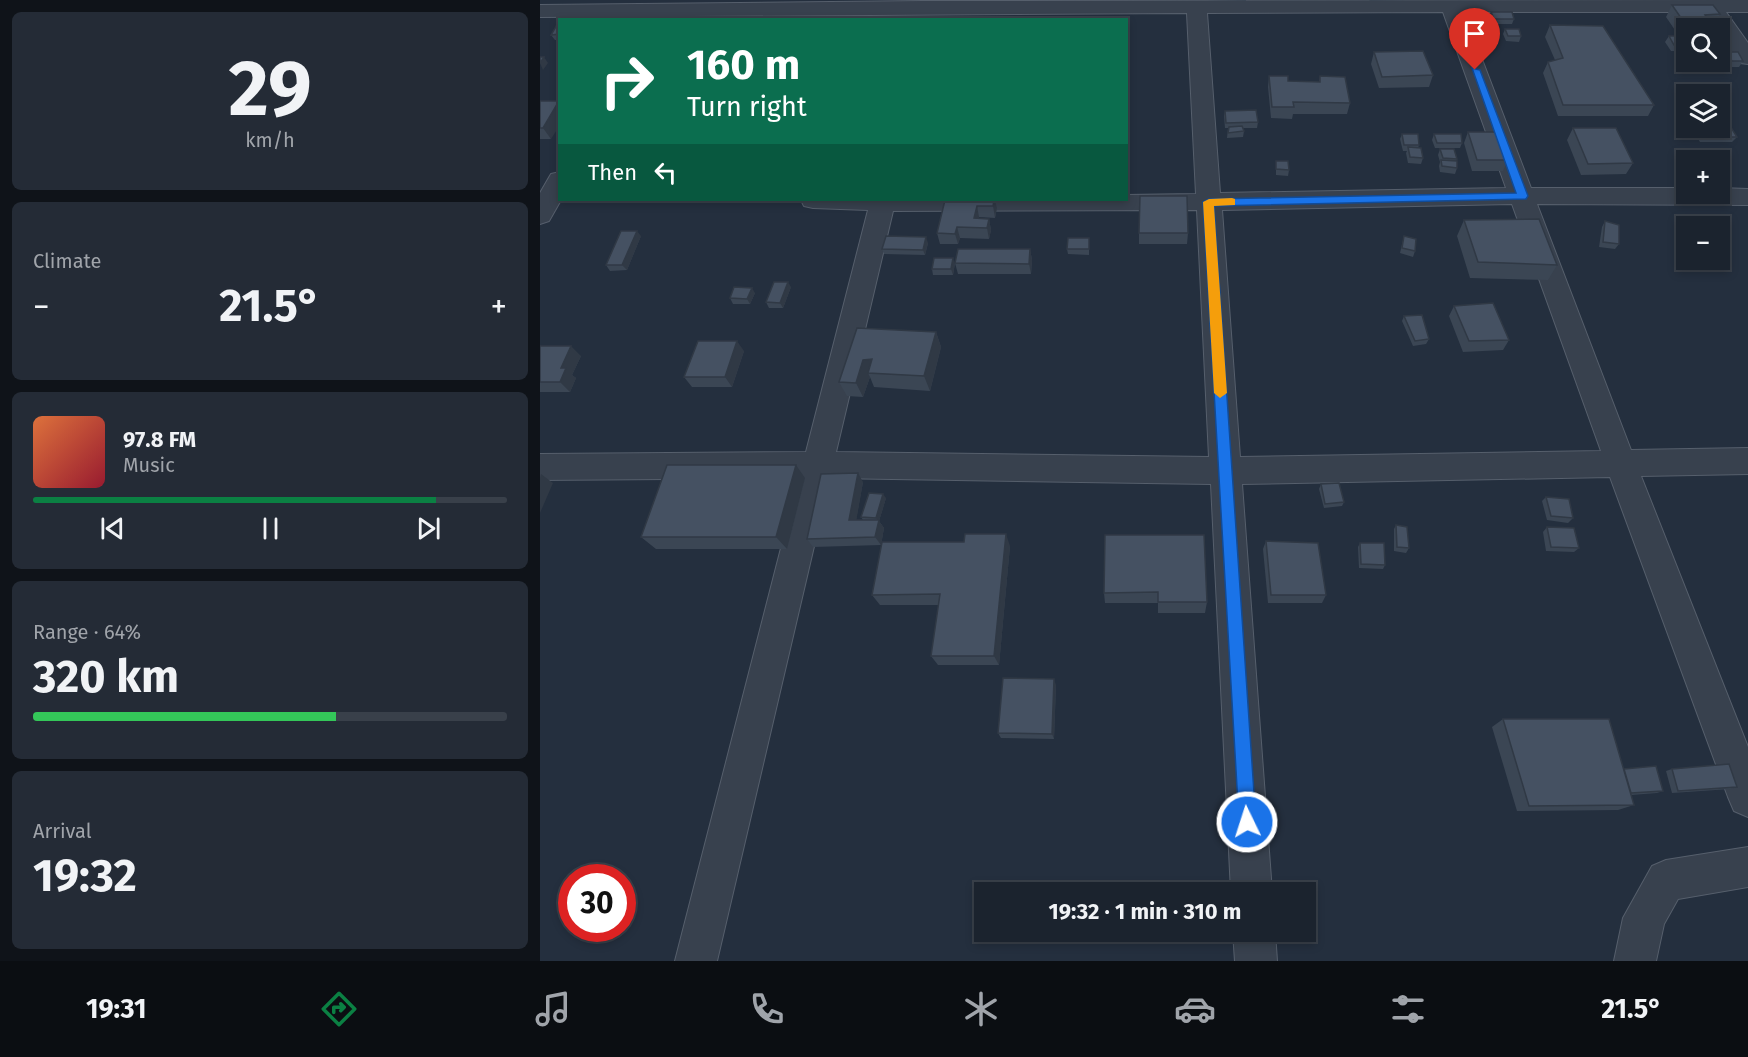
<!DOCTYPE html>
<html lang="en">
<head>
<meta charset="utf-8">
<style>
  :root { --surface:#1b232e; --page:#242b36; --text:#f1f3f6; --muted:#a0a4aa; --line:#39404a; --accent:#0b8043 }
  body { margin:0; font-family:"Fira Sans",sans-serif; background:var(--page); color:var(--text); height:100vh; display:flex; flex-direction:column; font-size:22px; white-space:nowrap }
  * { box-sizing:border-box; margin:0 }
  p { font-size:20px; color:var(--muted) }
  .icon { flex:none; width:33px; height:33px; fill:none; stroke:currentColor; stroke-width:2; stroke-linecap:round; stroke-linejoin:round }
  .map { position:relative; flex:1; overflow:hidden }
  .drawer { display:flex; flex-direction:column; gap:12px; padding:12px; background:#0f1319; width:540px }
  .drawer>* { flex:none }
  .banner { position:absolute; left:18px; top:18px; width:570px; height:183px; border-radius:0px; box-shadow:0 3px 9px #0003,0 0 0 2px var(--line); background:#0b6e4f; color:#fff; overflow:hidden }
  .controls { position:absolute; left:1136px; top:18px; display:grid; gap:12px }
  .controls a { display:grid; place-items:center; width:54px; height:54px; border-radius:0px; background:var(--surface); box-shadow:0 3px 9px #0003,0 0 0 2px var(--line); font-size:30px }
  .speed { position:absolute; left:18px; top:864px; display:flex; gap:12px; font-size:30px; font-weight:700; text-align:center }
  .speed>* { display:grid; place-content:center; width:78px; height:78px; border-radius:50%; background:var(--surface); box-shadow:0 3px 9px #0003,0 0 0 2px var(--line); line-height:1 }
  .speed .limit { border:9px solid #d22; background:#fff; color:#111 }
  .pin { position:absolute; display:grid; place-items:center; width:51px; height:51px; color:#fff; margin:-62px -26px; border-radius:50% 50% 50% 0; rotate:-45deg; box-shadow:0 0 6px #0007 }
  .pin .icon { rotate:45deg }
  .me { position:absolute; width:66px; margin:-33px; rotate:356deg; stroke-linejoin:round; filter:drop-shadow(0 0 4px #0008) }
  .turn { display:flex; align-items:center; gap:21px; height:126px; padding:0 30px; font-size:27px }
  .turn .icon { width:78px; height:78px; stroke-width:2.5 }
  .turn b { display:block; font-size:42px; line-height:51px }
  .then { display:flex; align-items:center; height:57px; padding:0 30px; background:#0003; gap:12px; font-size:22px }
  .big { font-size:45px; font-weight:700; line-height:1.1 }
  .drawer .widget { flex:1; display:flex; flex-direction:column; justify-content:center; gap:9px; min-width:0; padding:0 21px; border-radius:9px; background:var(--page) }
  .drawer .dial { align-items:center; gap:0 }
  .dial b { font-size:78px; line-height:1 }
  .song { display:flex; align-items:center; gap:18px }
  .cover { width:72px; height:72px; border-radius:9px; background:linear-gradient(135deg,hsl(20 70% 55%),hsl(350 70% 35%)) }
  .played { height:6px; border-radius:3px; background:linear-gradient(90deg,var(--accent) 85%,var(--line) 85%) }
  .keys { display:flex; justify-content:space-around; direction:ltr }
  .heat { display:flex; justify-content:space-between; align-items:center; font-size:33px; direction:ltr }
  .charge { height:9px; border-radius:4px; background:linear-gradient(90deg,#34c759 64%,var(--line) 0) }
  .trip { position:absolute; left:434px; top:882px; width:342px; height:60px; border-radius:0px; background:var(--surface); box-shadow:0 3px 9px #0003,0 0 0 2px var(--line); font-weight:700; line-height:60px; text-align:center }
  .tabs { display:flex; height:96px; justify-content:space-around; align-items:center; background:#0b0e12; color:var(--muted) }
  .tabs .icon { width:42px; height:42px }
  .tabs .selected { color:var(--accent) }
  .tabs b { font-size:27px; color:var(--text) }
  main { display:flex; flex:1; min-height:0 }
  .map>svg:first-child { display:block }
  .lines { fill:none; stroke-linecap:round; stroke-linejoin:round }
  .minor-casing { stroke:#565f6c; stroke-width:2 }
  .minor { fill:#38414e; fill-rule:evenodd }
  .wall { fill:#3b4654 }
  .shaded-wall { fill:#303945 }
  .building { fill:#455162; stroke:#303945; stroke-width:1.5 }
  .route { fill:#1a73e8; stroke:#114b97; stroke-width:1.5 }
  .slow { fill:#f59e0b }
</style>
</head>
<body>
<main>
<section class="drawer">
<div class="widget dial"><b>29</b><p>km/h</p></div>
<div class="widget"><p>Climate</p>
<div class="heat"><a>−</a><b class="big">21.5°</b><a>+</a></div>
</div>
<div class="widget">
<div class="song"><i class="cover"></i><div><b>97.8 FM</b><p>Music</p></div></div>
<div class="played"></div>
<div class="keys"><svg class="icon" aria-label="previous" viewBox="0 0 24 24"><path d="M18 5L8 12l10 7zM5 5v14"/></svg><svg class="icon" aria-label="pause" viewBox="0 0 24 24"><path d="M8 5v14M16 5v14"/></svg><svg class="icon" aria-label="next" viewBox="0 0 24 24"><path d="M6 5l10 7-10 7zM19 5v14"/></svg></div>
</div>
<div class="widget"><p>Range · 64%</p><b class="big">320 km</b><div class="charge"></div></div>
<div class="widget"><p>Arrival</p><b class="big">19:32</b></div>
</section>
<div class="map">
<svg width="1208" height="961" viewBox="0 0 1208 961">
  <rect width="100%" height="100%" fill="#242f3e"/>
  <g class="lines">
    <defs>
      <path id="minor" d="M1208,0v12h-22l22,31v21l-8,-1 -35,-51h-241l67,176h155v6h33v-6l29,1v16l-211,-1 94,246 117,-2v26l-107,2 107,271v70l-14,-6 -6,-14 -118,-320 -368,7 30,408h-41l-20,-408 -381,-6 -113,483h-42l124,-483 -259,2v-26l266,-2 62,-242 -55,-2 -9,-2 -3,-6h325v-5l70,-1 -9,-181 -647,4v-12l383,-4zM903,12l63,176 -286,5 -13,-180zM972,204l89,247 -361,6 -18,-247zM657,210l12,247 -373,-5 57,-241z
        M20,172l1,28 -12,21 -9,3v-31l11,-19z
        M1208,847v40l-70,12 -14,25 -8,37h-42l9,-43 29,-52 14,-6z
        M693,932h42l2,29h-42z"/>
    </defs>
    <!-- minor casing -->
    <use href="#minor" class="minor-casing"/>
    <!-- minor -->
    <use href="#minor" class="minor"/>
  </g>
  <!-- wall -->
  <path class="wall" d="M667,0h39v1z
    M829,0h37l-36,1z
    M1132,5l48,9 -4,7 10,7 -7,11v-11h-33v23h-15l-6,-9 4,-6h10l-13,-19z
    M951,12l23,7 -2,5h-20l-3,-6z
    M934,18l22,17 -3,6h-14l-7,-17z
    M20,23v17h-5l-4,-5z
    M1010,25l104,80 -6,11h-90l-15,-43 5,-11 7,-2 -10,-23z
    M965,29l16,7 -2,6 -13,-1 -3,-7z
    M834,52l59,23 -4,12 -50,1 -8,-24z
    M1187,52l16,9 -4,6h-10l-6,-9z
    M1145,53h1v9h13l-3,3h-11l-4,-7z
    M729,76l19,5 31,1 1,-6 30,27 -3,11h-54l-1,5 -21,-1 -3,-31z
    M0,101l11,38h-11z
    M1179,108l9,7 -4,6h-5z
    M685,111l33,11 -1,6h-14l1,3 -1,6 -16,1 1,-10h-3l-1,-12z
    M1033,128l60,35 -7,11 -45,1 -14,-35z
    M1157,128h22l18,9 -5,5h-32l-6,-10z
    M928,132l40,28 -5,11h-31l-8,-28z
    M862,134l17,11 -1,3 5,10 -2,6 -13,-1 -2,-10 1,-2h-4l-3,-12z
    M894,134l28,9 -2,5h-25l-3,-8z
    M900,149l17,10 -1,2 1,7 -2,6 -15,-2 -1,-6 1,-4 -2,-7z
    M736,161l13,9 -1,6 -12,-1z
    M405,200h50l2,8 -2,10 -16,-1v2h10l2,11 -2,9 -29,-1 -2,6h-18l-3,-11z
    M924,220l93,45 -9,15 -78,-2 -13,-42z
    M1065,221l14,23 -4,5 -16,-2 3,-20z
    M599,233h49l-1,11h-48z
    M101,236l-14,34 -17,1 -4,-6z
    M864,236l11,15 -2,6 -13,-4z
    M549,238v17l-21,-1 -1,-5z
    M388,243l-3,12 -41,-1 -2,-5z
    M490,249l2,11 -1,14h-73l-3,-11z
    M415,263l-2,12h-20l-1,-6z
    M251,287l-8,21h-14l-3,-6z
    M215,293l-5,11h-17l-3,-6z
    M914,306l55,34 -6,10 -40,2 -14,-36z
    M864,316l25,23 -3,5 -13,2 -11,-25z
    M396,332l5,15 -11,44 -56,-4 -4,-10 -7,20 -16,-1 -8,-14z
    M0,346l41,10 -9,19 4,3 -6,14h-30z
    M204,351l-12,36h-40l-8,-10z
    M265,478l-18,71h-131l-15,-12z
    M323,482l-7,38h7l-2,-3 25,-19 -7,23 5,7 -3,17 -68,2 -6,-8z
    M781,484l23,18 -2,4 -18,2 -5,-19z
    M1006,497l27,21 -5,5 -21,-3 -5,-19z
    M856,525l13,23 -3,5 -12,-2v-22z
    M1007,527l32,21 -5,4 -28,-1 -3,-19z
    M565,535l102,67 -2,11h-47v-10h-53l-1,-10z
    M726,541l60,54 -4,8h-54l-5,-54z
    M820,543l25,22 -2,4 -24,-1 -1,-21z
    M470,546l-11,119h-61l-7,-9 8,-51h-59l-8,-10z
    M516,685l-2,54 -53,-1 -3,-5z
    M963,719l160,72 -6,2 -26,2 3,10 -16,5 -101,1 -25,-84z
    M1132,769l65,18 -7,2 -58,4 -6,-22z"/>
  <!-- shaded-wall -->
  <path class="shaded-wall" d="M4,57l4,6 -5,7 -3,-7z
    M19,101l1,24 -9,14 -8,-11z
    M454,200h1l2,8 -2,10 -2,-12z
    M437,206l2,11 -2,11 -3,-10z
    M449,219l2,11 -2,9 -2,-11z
    M417,227l3,11 -2,6 -3,-10z
    M97,231l4,5 -14,34 -5,-5z
    M386,237l2,6 -3,12 -2,-5z
    M490,249l2,11 -1,14 -2,-10z
    M413,258l2,5 -2,12 -2,-6z
    M248,282l3,5 -8,21 -3,-5z
    M212,288l3,5 -5,11 -3,-5z
    M396,332l5,15 -11,44 -6,-15z
    M197,341l7,10 -12,36 -7,-10z
    M31,346l10,10 -9,19 4,3 -6,14 -10,-10 1,-14z
    M332,359l-4,14 2,4 -7,20 -7,-14 7,-23z
    M256,465l9,13 -18,71 -11,-12z
    M318,473l5,9 -8,46 -6,-8z
    M1,474l12,9 -13,30v-35z
    M343,494l3,4 -7,23 5,7 -3,17 -6,-8 3,-16 -2,-3z
    M466,534l4,12 -11,119 -5,-9z
    M514,679l2,6 -2,54 -2,-5z"/>
  <!-- building -->
  <path class="building" d="M1132,5h41l7,9 -15,1 4,6 12,-1 5,8h-38z
    M951,12h21l2,7h-20z
    M934,18h14l8,17h-15z
    M18,23h2v11l-9,1z
    M1010,25l53,1 51,79h-91l-15,-43 15,-4z
    M965,29h14l2,7h-13z
    M1129,36h15l2,4v5h-12z
    M883,51l10,24 -51,2 -8,-25z
    M1187,52h11l5,9h-11z
    M0,57h4l-4,6z
    M729,76h19v5l32,1v-6l25,1 5,26 -57,-1 1,5h-22z
    M0,101h19l-16,27h-3z
    M586,104h2l-1,17h-1z
    M1179,108h5l4,7h-9z
    M716,110l2,12 -32,1 -1,-12z
    M1179,121h8l10,16h-33l-6,-9h21z
    M702,126l2,5 -16,2 1,-6z
    M1033,128h43l17,35 -45,1z
    M928,132h32l8,28h-31z
    M862,134h16l1,11h-15z
    M894,134h27l1,9h-25z
    M868,147l13,1 2,10 -13,-1z
    M900,149h14l3,10 -14,-1z
    M901,160l16,1v7l-15,-2z
    M736,161h12l1,9 -13,-1z
    M600,196h47l1,37h-49z
    M405,200h49l-1,6h-16l-3,12 15,1 -2,9 -30,-1 -2,7 -18,-1z
    M999,219l18,46 -79,-3 -14,-42z
    M1065,221l14,4v19l-16,-2z
    M81,231h16l-15,34h-16z
    M346,236l40,1 -3,13 -41,-1z
    M864,236l12,3 -1,12 -13,-3z
    M528,238h21v11h-22z
    M418,249h72l-1,15 -74,-1z
    M394,258h19l-2,11h-19z
    M234,282h14l-8,21 -14,-1z
    M194,287l18,1 -5,11 -17,-1z
    M953,303l16,37 -40,1 -15,-35z
    M882,315l7,24 -14,2 -11,-25z
    M317,328l79,4 -12,44 -56,-3 4,-14 -9,1 -7,23 -17,-1z
    M158,341h39l-12,36h-41z
    M0,346h31l-10,22h5l-6,14h-20z
    M127,465h129l-20,72h-135z
    M318,473l-9,47h30l-4,17 -68,2 14,-65z
    M799,483l5,19 -19,2 -4,-20z
    M329,493l14,1 -7,24 -15,-1z
    M1006,497l23,2 4,19 -22,-2z
    M856,525l11,2 2,21 -12,-1z
    M1007,527l27,1 5,20 -28,-1z
    M425,534h41l-12,122h-63l9,-62 -68,1 10,-53h82z
    M565,535h99l3,67h-49v-10l-54,1z
    M726,541l52,2 8,52h-55z
    M820,543h24l1,22 -24,-1z
    M463,678l51,1 -2,55 -54,-1z
    M963,719h106l25,86 -105,1z
    M1189,764l8,23 -59,4 -6,-22z
    M1116,766l7,25 -32,2 -7,-24z"/>
  <!-- route -->
  <path class="route" d="M932,68l8,2 48,126 -2,3 -312,7 42,616 -3,6 -6,3 -6,-3 -2,-6 -36,-620 6,-3 307,-6z"/>
  <!-- slow -->
  <path class="slow" d="M692,198l3,1v6l-21,1 13,187 -7,5 -6,-5 -11,-191 6,-3z"/>
</svg>
<div class="controls">
<a><svg class="icon" aria-label="search" viewBox="0 0 24 24"><circle cx="10" cy="10" r="6"/><path d="M15 15l6 6"/></svg></a>
<a><svg class="icon" aria-label="layers" viewBox="0 0 24 24"><path d="M12 4l9 5-9 5-9-5zM3 14l9 5 9-5"/></svg></a>
<a>+</a>
<a>−</a>
</div>
<div class="speed"><div class="limit">30</div></div>
<div class="pin" style="left:935px;top:70px;background:#d93025"><svg class="icon" aria-label="arrive" viewBox="0 0 24 24"><path d="M6 21V4h12l-3 4 3 4H6"/></svg></div>
<svg class="me" style="left:707px;top:822px" viewBox="-20 -20 40 40"><circle r="17" fill="#1a73e8" stroke="#fff" stroke-width="3"/><path d="M0-11L8 9 0 5-8 9z" fill="#fff"/></svg>
<div class="trip">19:32 · 1 min · 310 m</div>
<div class="banner">
<div class="turn"><svg class="icon" aria-label="right" viewBox="0 0 24 24"><path d="M7 20v-9h11M14 6l5 5-5 5"/></svg><div><b>160 m</b>Turn right</div></div>
<div class="then">Then<svg class="icon" aria-label="left" viewBox="0 0 24 24"><path d="M17 20v-9H6M10 6l-5 5 5 5"/></svg></div>
</div>
</div>
</main>
<nav class="tabs">
<b>19:31</b>
<svg class="icon selected" aria-label="directions" viewBox="0 0 24 24"><path d="M12 3l9 9-9 9-9-9zM9 14v-3h6M13 9l2 2-2 2"/></svg>
<svg class="icon" aria-label="music" viewBox="0 0 24 24"><path d="M9 18V5l10-2v13"/><circle cx="6" cy="18" r="3"/><circle cx="16" cy="16" r="3"/></svg>
<svg class="icon" aria-label="phone" viewBox="0 0 24 24"><path d="M5 4h4l2 5-3 2q2 4 5 5l2-3 5 2v4C11 20 4 13 5 4z"/></svg>
<svg class="icon" aria-label="climate" viewBox="0 0 24 24"><path d="M12 3v18M4 7l16 10M4 17L20 7"/></svg>
<svg class="icon" aria-label="car" viewBox="0 0 24 24"><path d="M5 17H2v-5l4-1 3-4h7l3 4 3 1v5h-3M9 17h6M6 11h13"/><circle cx="7" cy="17" r="2"/><circle cx="17" cy="17" r="2"/></svg>
<svg class="icon" aria-label="filters" viewBox="0 0 24 24"><path d="M4 7h16M4 17h16"/><circle cx="9" cy="7" r="2"/><circle cx="15" cy="17" r="2"/></svg>
<b>21.5°</b>
</nav>
</body>
</html>
